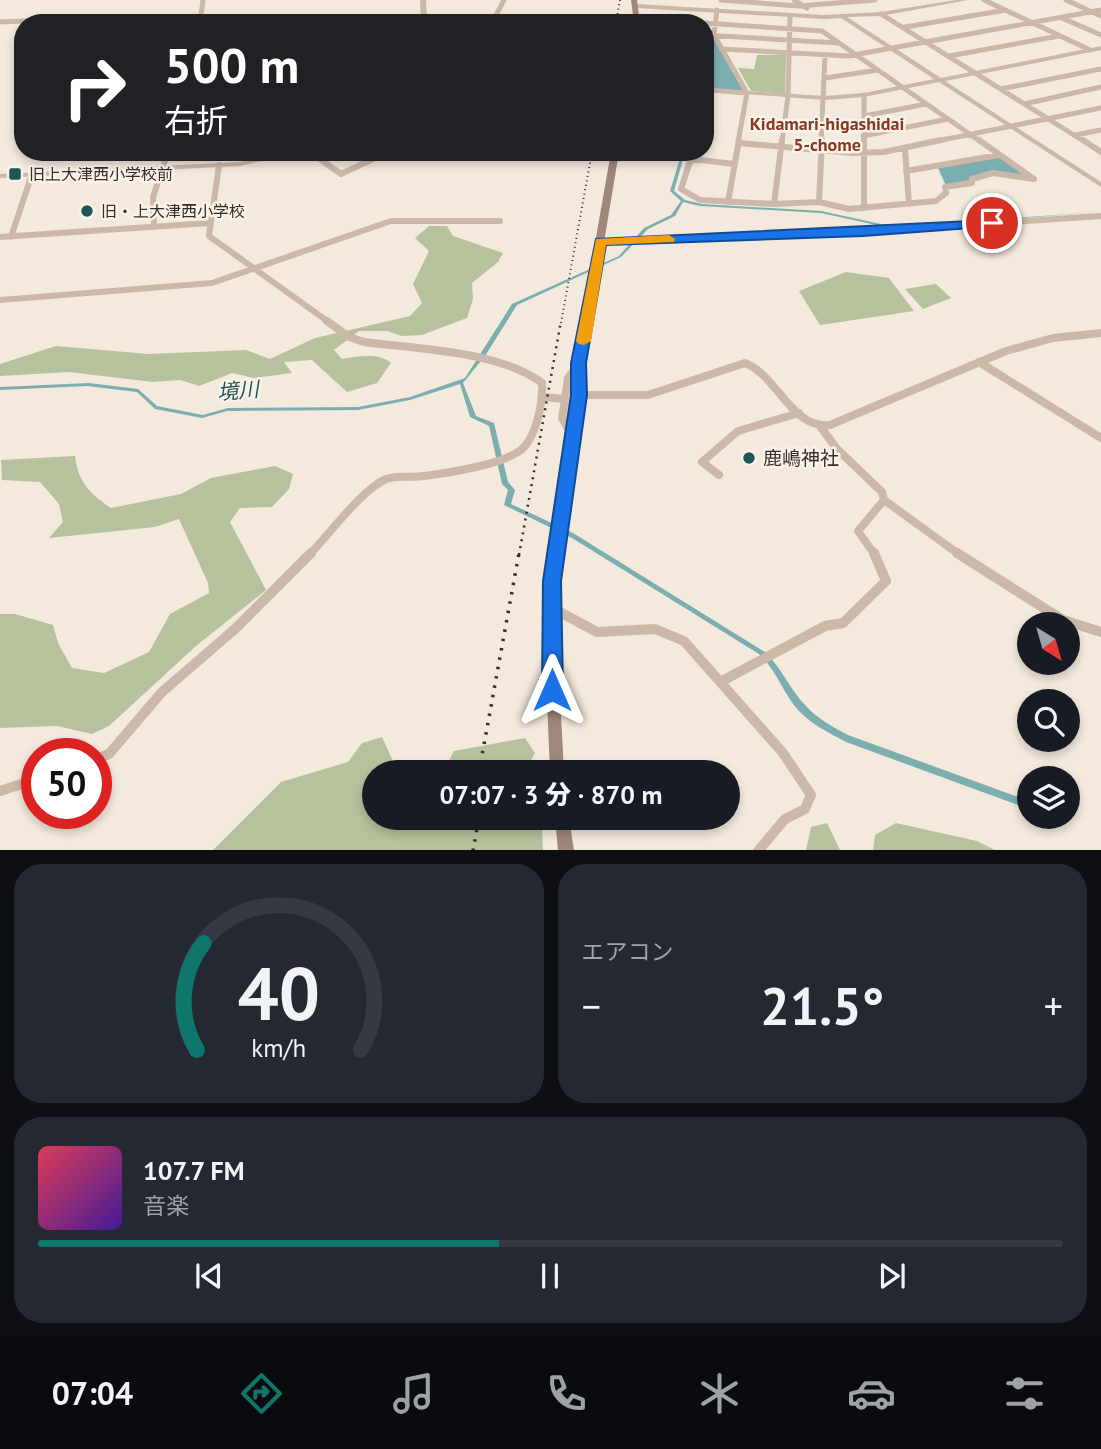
<!DOCTYPE html>
<html lang="ja">
<head>
<meta charset="utf-8">
<style>
  :root { --surface:#171b24; --page:#242831; --text:#f1f3f6; --muted:#9ea1a6; --line:#363941; --accent:#0f766e }
  body { margin:0; font-family:"PT Sans","Noto Sans JP",sans-serif; background:var(--page); color:var(--text); height:100vh; display:flex; flex-direction:column; font-size:26px; white-space:nowrap }
  * { box-sizing:border-box; margin:0 }
  p { font-size:23px; color:var(--muted) }
  .icon { flex:none; width:38px; height:38px; fill:none; stroke:currentColor; stroke-width:2; stroke-linecap:round; stroke-linejoin:round }
  .map { position:relative; height:850px; overflow:hidden }
  .sheet { display:flex; flex-direction:column; gap:14px; padding:14px; background:#0d0f14; flex:1 }
  .sheet>* { flex:none }
  .banner { position:absolute; left:14px; top:14px; width:700px; height:147px; border-radius:28px; box-shadow:0 4px 10px #0003; background:#202124; color:#fff; overflow:hidden }
  .needle { width:46px; rotate:143deg }
  .fabs { position:absolute; left:1017px; top:612px; display:grid; gap:14px }
  .fabs a { display:grid; place-items:center; width:63px; height:63px; border-radius:50%; background:var(--surface); box-shadow:0 4px 10px #0003; font-size:35px }
  .speed { position:absolute; left:21px; top:738px; display:flex; gap:14px; font-size:35px; font-weight:700; text-align:center }
  .speed>* { display:grid; place-content:center; width:91px; height:91px; border-radius:50%; background:var(--surface); box-shadow:0 4px 10px #0003; line-height:1 }
  .speed .limit { border:10px solid #d22; background:#fff; color:#111 }
  .pin { position:absolute; display:grid; place-items:center; width:60px; height:60px; color:#fff; margin:-30px; border:4px solid #fff; border-radius:50%; box-shadow:0 2px 7px #0007 }
  .me { position:absolute; width:77px; margin:-38px; rotate:0deg; stroke-linejoin:round; filter:drop-shadow(0 0 5px #0008) }
  .turn { display:flex; align-items:center; gap:24px; height:147px; padding:0 35px; font-size:32px }
  .turn .icon { width:91px; height:91px; stroke-width:2.5 }
  .turn b { display:block; font-size:49px; line-height:60px }
  .big { font-size:52px; font-weight:800; line-height:1.1 }
  .sheet .card { flex:1; display:flex; flex-direction:column; justify-content:center; gap:10px; min-width:0; padding:0 24px; border-radius:28px; background:var(--page) }
  .sheet .dial { align-items:center; gap:0 }
  .dial svg { height:182px; overflow:visible; fill:none; stroke:var(--line); stroke-width:7; stroke-linecap:round; text-anchor:middle }
  .dial text { fill:var(--text); stroke:none }
  .song { display:flex; align-items:center; gap:21px }
  .cover { width:84px; height:84px; border-radius:10px; background:linear-gradient(135deg,hsl(350 70% 55%),hsl(260 70% 35%)) }
  .played { height:7px; border-radius:4px; background:linear-gradient(90deg,var(--accent) 45%,var(--line) 45%) }
  .keys { display:flex; justify-content:space-around; direction:ltr }
  .heat { display:flex; justify-content:space-between; align-items:center; font-size:38px; direction:ltr }
  .sheet .tiles { flex:1; display:grid; gap:14px; grid-template-columns:1fr 1fr }
  .card:last-child { grid-column:span 2 }
  .trip { position:absolute; left:362px; top:760px; width:378px; height:70px; border-radius:35px; background:var(--surface); box-shadow:0 4px 10px #0003; font-weight:800; line-height:70px; text-align:center }
  .dock { display:flex; height:112px; justify-content:space-around; align-items:center; background:#090b0e; color:var(--muted) }
  .dock .icon { width:49px; height:49px }
  .dock .active { color:var(--accent) }
  .dock b { font-size:32px; color:var(--text) }
  .map>svg:first-child { display:block }
  .green { fill:#b6c29d }
  .water { fill:#7caeb0 }
  .lines { fill:none; stroke-linecap:round; stroke-linejoin:round }
  .minor-far3 { stroke:#cbb8a9; stroke-width:5 }
  .minor-far2 { stroke:#cbb8a9; stroke-width:6 }
  .minor-far1 { stroke:#cbb8a9; stroke-width:8 }
  .minor { stroke:#cbb8a9; stroke-width:10 }
  .tertiary { fill:#cbb8a9; fill-rule:evenodd }
  .secondary { fill:#9f877a; fill-rule:evenodd }
  .rail-far2 { stroke:#382e29; stroke-width:2; stroke-dasharray:1 3.5; stroke-linecap:butt }
  .rail-far1 { stroke:#382e29; stroke-width:2.5; stroke-dasharray:2 5; stroke-linecap:butt }
  .rail { stroke:#382e29; stroke-width:3.5; stroke-dasharray:2.5 7; stroke-linecap:butt }
  .route { fill:#1a73e8; stroke:#114b97; stroke-width:2 }
  .slow { fill:#f59e0b }
  .poi-dot { fill:#1e565a; stroke:#faf3ea; stroke-width:2.5 }
  .labels { text-anchor:middle; stroke-width:5; stroke-linejoin:round; paint-order:stroke }
  .far-poi-label { font-size:16px; fill:#382e29; stroke:#faf3ea; text-anchor:start }
  .far-neighbourhood-label { font-size:18px; font-weight:bold; fill:#883921; stroke:#faf3ea }
  .poi-label { font-size:19px; fill:#382e29; stroke:#faf3ea; text-anchor:start }
  .water-label { font-size:21px; font-style:italic; fill:#1e565a; stroke:#faf3ea }
</style>
</head>
<body>
<div class="map">
<svg width="1101" height="851" viewBox="0 0 1101 851">
  <rect width="100%" height="100%" fill="#f3e9dd"/>
  <!-- green -->
  <path class="green" d="M757,55h29l-1,39 -34,-3 -13,-23 16,1z
    M429,226h18l6,10 50,17 -5,9 -26,21 1,16 -6,19 -45,17 -20,1 -15,-5h-28l-25,19 8,9c16,-2 36,-7 49,4l-14,20 -30,9 -35,-32 -28,2 8,11 -38,5 -22,-5 -33,13 -19,-6 -27,2 -84,-10 -69,4v-12l56,-18 92,8 98,-4 24,9 45,-21 95,-22 12,-13 -9,-19 16,-33 -14,-13z
    M846,272l43,6 25,33 -94,14 -21,-34z
    M936,284l15,14 -28,11 -18,-20z
    M75,456c3,26 15,38 36,52l70,-14 30,-16 64,-12 18,8 -4,15 -17,18 -32,1 -10,14 36,68 -70,56 -87,80 -17,8 -35,-8 -57,2v-114h15l38,11 5,18 14,25 32,5 45,-21 21,-38 39,-21 -1,-10 -29,-64 -24,8 -106,11 14,-16 -4,-18 -19,-22 -38,-2 -1,-20z
    M382,737l16,35h-24v45h159l9,12 1,21h-330l68,-68 67,-20 14,-19z
    M525,738l10,15 -11,19h-85l5,-2 10,-19z
    M827,823l13,27h-34l5,-23z
    M896,823l81,18 18,9h-122l2,-15z"/>
  <!-- water -->
  <path class="water" d="M705,35l8,1 33,56 -35,-2 -6,-14 9,12 -9,-14z
    M682,152h3l-11,39 11,9 17,4 119,7 69,15 211,-14 -211,16 -69,-15 -121,-7 -17,-4 -8,14 -27,13 -27,28 -104,48 -32,51 -22,27 13,33 18,7 14,59 7,8 -4,14 62,29 192,119c17,16 25,38 41,54 12,13 27,21 42,29l181,66v8l-183,-67c-17,-9 -35,-18 -48,-32 -15,-17 -21,-39 -39,-56l-187,-116 -68,-33 4,-15 -6,-6 -13,-58 -19,-9 -10,-33 -50,16 -52,10 -131,1 -25,7 -47,-9 -18,-17 -50,-6 -87,4v-3l89,-4 49,6 19,17 46,9 25,-7 130,-1 52,-10 55,-19 47,-74 107,-48 25,-28 27,-13 10,-14 -11,-10z
    M999,156l33,23 -33,-6 -53,13 -8,-18z"/>
  <g class="lines">
    <!-- minor-far3 -->
    <path class="minor-far3" d="M721,0l77,6 77,-6
      M794,0l13,8
      M984,0l106,50
      M1066,0l35,16
      M717,10l-3,25 33,58 -9,49
      M881,14l204,128
      M1062,18l39,17
      M0,22l123,-5 64,6
      M200,23l3,-23
      M492,23l12,-23
      M665,23h40
      M705,23l117,8 159,111
      M905,27l101,-17
      M705,35l133,8
      M721,49l127,7 253,-46
      M949,56l110,-20
      M825,78l53,-8
      M705,83l5,13 -5,16
      M1001,89l100,-20
      M710,90l37,3
      M864,95v47
      M1024,104l77,-17
      M864,116l62,-12
      M1075,135l26,-5
      M863,136l85,-17
      M782,142l6,-46 2,-80
      M821,142l4,-86
      M932,142l169,-34"/>
    <!-- minor-far2 -->
    <path class="minor-far2" d="M864,140v68
      M1083,140l18,12
      M739,143l114,10 31,-1 57,-12
      M905,150l4,54
      M310,152l31,22 47,-22
      M636,152l98,12
      M693,152l-12,37 19,11 74,4 45,-2 30,7 87,-8 10,-8 -1,-6 27,-4v-4l21,-6 41,6 -55,-39
      M219,165l-10,71 121,87
      M906,171l93,-16
      M728,202l11,-62
      M819,202l3,-62
      M774,204l8,-64
      M154,227l-1,-30 15,-45
      M0,237l210,-14
      M11,237l21,-63
      M601,242l262,-10 238,-16
      M0,300l212,-17 179,-62h109"/>
    <!-- minor-far1 -->
    <path class="minor-far1" d="M979,362l122,76
      M579,395h69l97,-32c33,13 46,66 85,62l176,-74 47,-13 48,-5
      M543,397l22,2 -3,19 9,17
      M565,399l3,-21 11,-15
      M820,426l17,23 45,43 2,8 76,55
      M719,475l-17,-13 36,-31 61,-18
      M309,555c21,-21 51,-64 77,-76 11,-4 27,-1 38,-3 24,-3 74,-11 94,-24 18,-11 25,-49 24,-69 -42,-32 -126,-34 -178,-41l-15,-5 -22,-16
      M875,555l-17,-24 26,-31"/>
    <!-- minor -->
    <path class="minor" d="M957,553l106,67 38,12
      M552,608l45,24 58,-3 29,12 99,112 28,42 -6,14 -20,10 -27,32
      M722,681l103,-55 18,-3 43,-42 -12,-28
      M96,759l13,-5 53,-62 73,-63 76,-76
      M0,791l37,-12"/>
    <!-- tertiary -->
    <path class="tertiary" d="M420,0h6l1,23h-6z
      M956,0h12l-87,16 -34,1 94,61 160,-32v4l-156,31 156,101v5l-162,-105 -75,15 -39,3 -80,-6 -1,-1 3,-2 78,5 39,-3 70,-14 -93,-61 -17,1 -188,-11 -3,-2 3,-2 188,11 57,-3z
      M268,152h9l-16,9 -21,5 -240,12v-4l240,-12 17,-4z"/>
    <!-- secondary -->
    <path class="secondary" d="M631,0h6l3,23h-6z
      M611,152h8l-35,211v32l-15,93 -8,94 -2,95 5,95h-14l-4,-95 2,-95 10,-94 16,-93v-32z
      M555,817h14l5,34h-16z"/>
    <!-- rail-far2 -->
    <path class="rail-far2" d="M616,23l4,-23
      M561,323l31,-171"/>
    <!-- rail-far1 -->
    <path class="rail-far1" d="M519,555l42,-234"/>
    <!-- rail -->
    <path class="rail" d="M479,772l40,-219
      M473,851l6,-34"/>
  </g>
  <!-- route -->
  <path class="route" d="M992,220l5,1v5l-134,10 -257,9 -20,118 1,32 -26,186 2,109 -3,6 -8,2 -7,-2 -3,-6 1,-109 28,-186v-32l25,-124z"/>
  <!-- slow -->
  <path class="slow" d="M669,235l6,4 -1,3 -68,3 -15,96 -7,4 -5,-1 -3,-3 20,-102z"/>
  <!-- markers -->
  <g class="poi-dot">
    <rect x="8" y="167" width="14" height="14" rx="3.5"/>
    <circle cx="87" cy="211" r="7"/>
    <circle cx="749" cy="458" r="7"/>
  </g>
  <g class="labels">
    <!-- far-poi labels -->
    <g class="far-poi-label">
      <text x="29" y="180">旧上大津西小学校前</text>
      <text x="101" y="217">旧・上大津西小学校</text>
    </g>
    <!-- far-neighbourhood labels -->
    <g class="far-neighbourhood-label">
      <text x="827" y="130">Kidamari-higashidai<tspan x="827" dy="21">5-chome</tspan></text>
    </g>
    <!-- poi labels -->
    <g class="poi-label">
      <text x="763" y="465">鹿嶋神社</text>
    </g>
    <!-- water labels -->
    <g class="water-label">
      <text transform="translate(238 391) rotate(-5)" y="7">境川</text>
    </g>
  </g>
</svg>
<div class="fabs">
<a><svg class="needle" viewBox="-14 -14 28 28"><path d="M0-13l5 13h-10z" fill="#e53935"/><path d="M0 13l5-13h-10z" fill="#9ea1a6"/></svg></a>
<a><svg class="icon" aria-label="search" viewBox="0 0 24 24"><circle cx="10" cy="10" r="6"/><path d="M15 15l6 6"/></svg></a>
<a><svg class="icon" aria-label="layers" viewBox="0 0 24 24"><path d="M12 4l9 5-9 5-9-5zM3 14l9 5 9-5"/></svg></a>
</div>
<div class="speed"><div class="limit">50</div></div>
<div class="pin" style="left:992px;top:223px;background:#d93025"><svg class="icon" aria-label="arrive" viewBox="0 0 24 24"><path d="M6 21V4h12l-3 4 3 4H6"/></svg></div>
<svg class="me" style="left:552px;top:690px" viewBox="-20 -20 40 40"><path d="M0-17L14 15 0 8-14 15z" fill="#1a73e8" stroke="#fff" stroke-width="4"/></svg>
<div class="trip">07:07 · 3 分 · 870 m</div>
<div class="banner">
<div class="turn"><svg class="icon" aria-label="right" viewBox="0 0 24 24"><path d="M7 20v-9h11M14 6l5 5-5 5"/></svg><div><b>500 m</b>右折</div></div>
</div>
</div>
<section class="sheet">
<div class="tiles">
<div class="card dial"><svg viewBox="0 0 100 80">
<path d="M14 69A42 42 0 1 1 86 69"/>
<path d="M14 69A42 42 0 0 1 17 22" stroke="#0f766e"/>
<text x="50" y="56" font-size="32" font-weight="700">40</text>
<text x="50" y="72" font-size="11">km/h</text>
</svg></div>
<div class="card"><p>エアコン</p>
<div class="heat"><a>−</a><b class="big">21.5°</b><a>+</a></div>
</div>
<div class="card">
<div class="song"><i class="cover"></i><div><b>107.7 FM</b><p>音楽</p></div></div>
<div class="played"></div>
<div class="keys"><svg class="icon" aria-label="previous" viewBox="0 0 24 24"><path d="M18 5L8 12l10 7zM5 5v14"/></svg><svg class="icon" aria-label="pause" viewBox="0 0 24 24"><path d="M8 5v14M16 5v14"/></svg><svg class="icon" aria-label="next" viewBox="0 0 24 24"><path d="M6 5l10 7-10 7zM19 5v14"/></svg></div>
</div>
</div>
</section>
<nav class="dock">
<b>07:04</b>
<svg class="icon active" aria-label="directions" viewBox="0 0 24 24"><path d="M12 3l9 9-9 9-9-9zM9 14v-3h6M13 9l2 2-2 2"/></svg>
<svg class="icon" aria-label="music" viewBox="0 0 24 24"><path d="M9 18V5l10-2v13"/><circle cx="6" cy="18" r="3"/><circle cx="16" cy="16" r="3"/></svg>
<svg class="icon" aria-label="phone" viewBox="0 0 24 24"><path d="M5 4h4l2 5-3 2q2 4 5 5l2-3 5 2v4C11 20 4 13 5 4z"/></svg>
<svg class="icon" aria-label="climate" viewBox="0 0 24 24"><path d="M12 3v18M4 7l16 10M4 17L20 7"/></svg>
<svg class="icon" aria-label="car" viewBox="0 0 24 24"><path d="M5 17H2v-5l4-1 3-4h7l3 4 3 1v5h-3M9 17h6M6 11h13"/><circle cx="7" cy="17" r="2"/><circle cx="17" cy="17" r="2"/></svg>
<svg class="icon" aria-label="filters" viewBox="0 0 24 24"><path d="M4 7h16M4 17h16"/><circle cx="9" cy="7" r="2"/><circle cx="15" cy="17" r="2"/></svg>
</nav>
</body>
</html>
